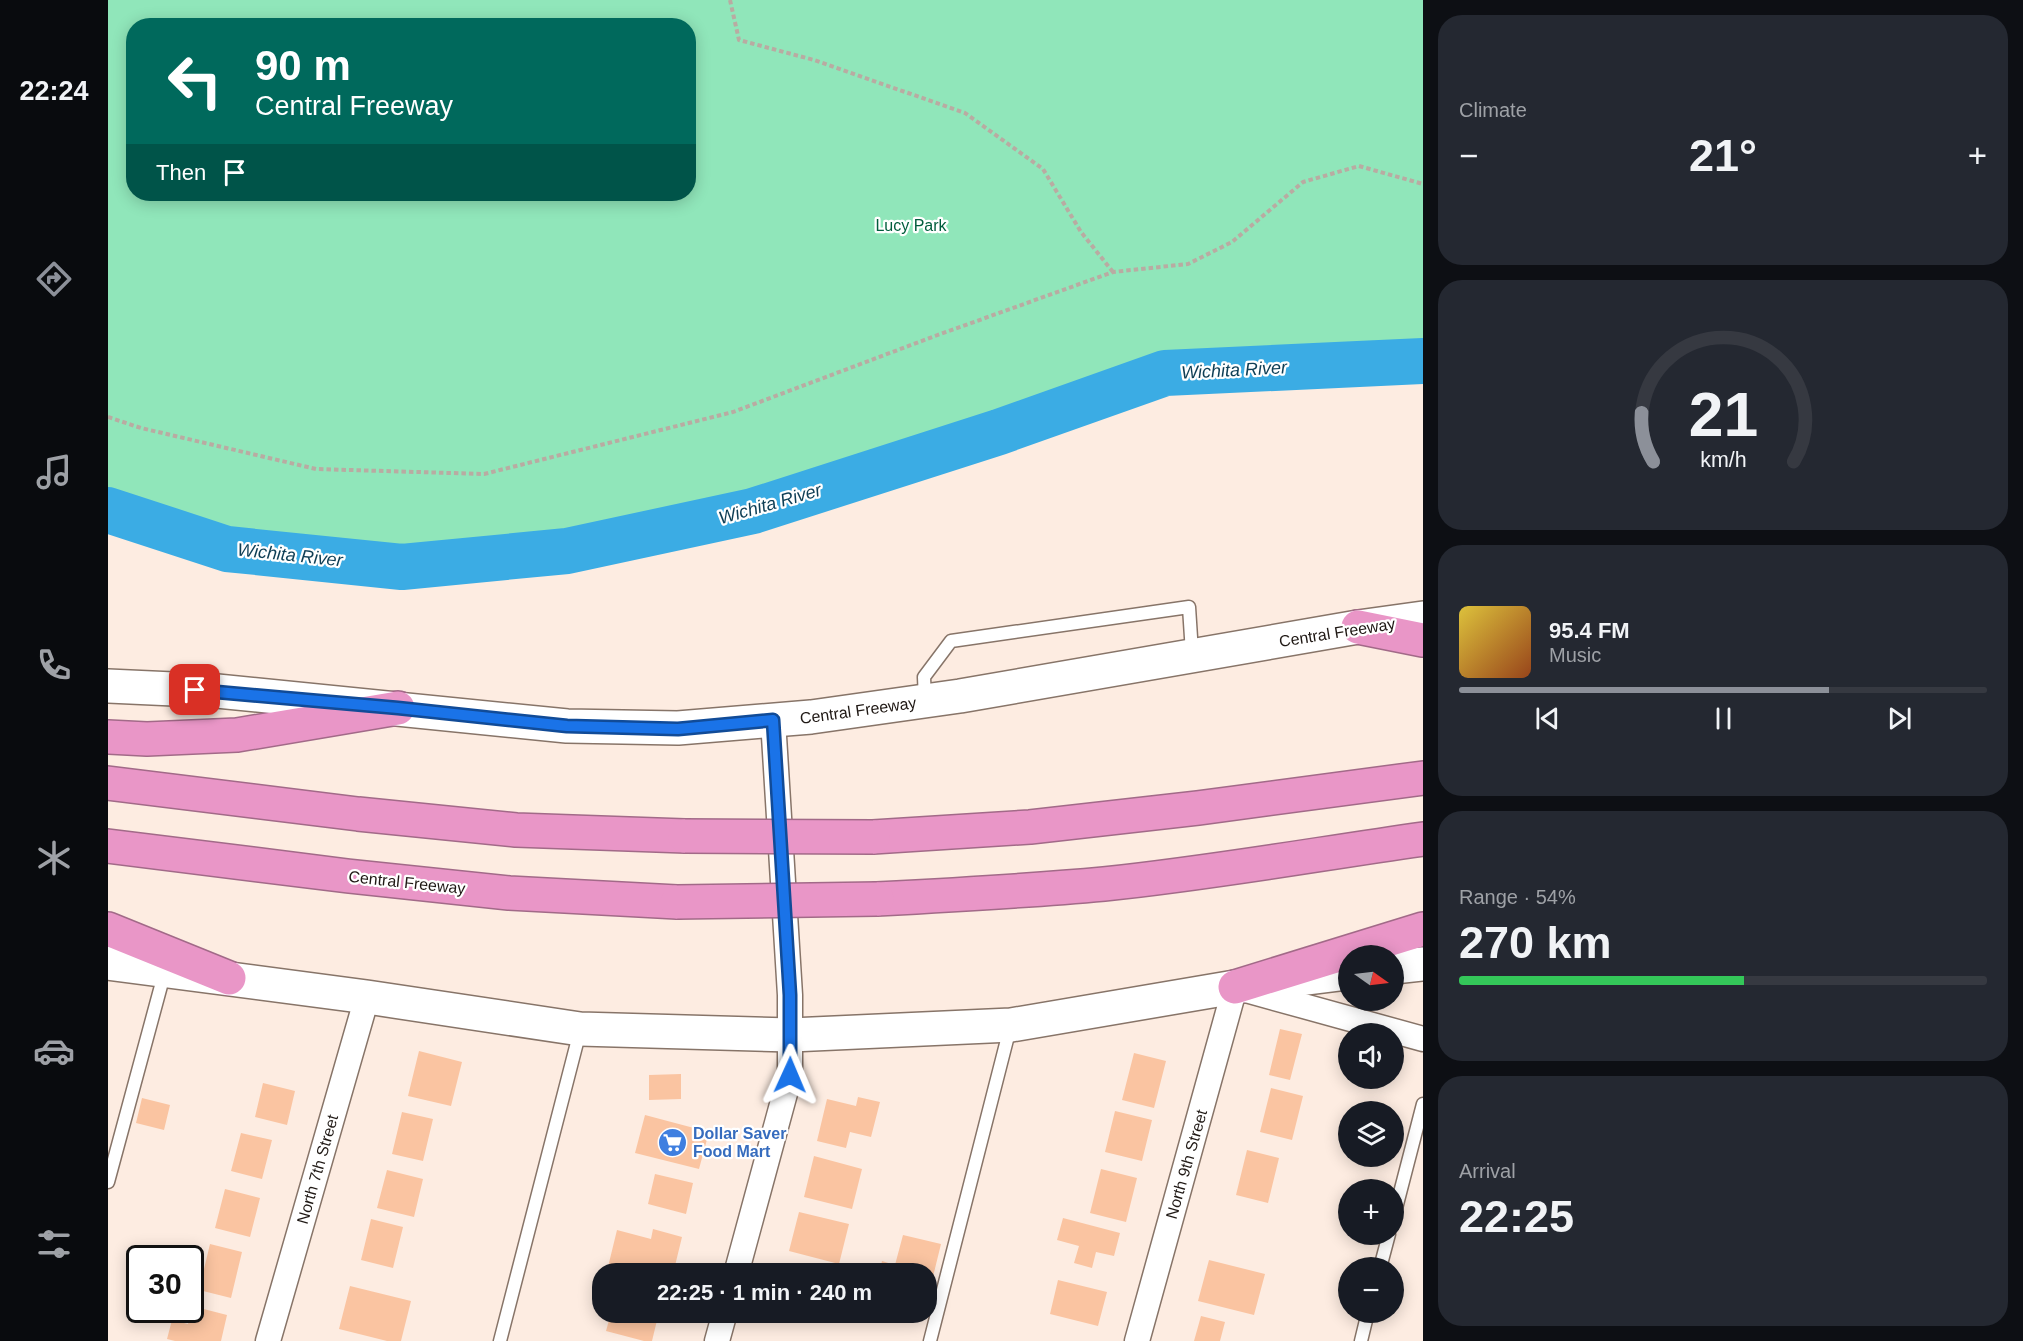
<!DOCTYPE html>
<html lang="en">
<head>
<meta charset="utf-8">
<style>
  :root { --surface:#171b24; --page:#242831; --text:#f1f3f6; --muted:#9ea1a6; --line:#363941; --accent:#8c9099 }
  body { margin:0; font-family:Arial,sans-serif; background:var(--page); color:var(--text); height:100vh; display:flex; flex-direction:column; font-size:22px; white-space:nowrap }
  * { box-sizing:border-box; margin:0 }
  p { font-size:20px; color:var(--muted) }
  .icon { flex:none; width:33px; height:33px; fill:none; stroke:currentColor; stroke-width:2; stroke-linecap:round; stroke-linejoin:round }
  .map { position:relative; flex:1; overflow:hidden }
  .details { display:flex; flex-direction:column; gap:15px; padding:15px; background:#0d0f14; width:600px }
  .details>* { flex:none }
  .hud { position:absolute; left:18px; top:18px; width:570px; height:183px; border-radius:24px; box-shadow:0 3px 15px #0003; background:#00695c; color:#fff; overflow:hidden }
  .needle { width:39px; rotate:104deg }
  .tools { position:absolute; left:1230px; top:945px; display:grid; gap:12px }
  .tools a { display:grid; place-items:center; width:66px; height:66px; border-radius:50%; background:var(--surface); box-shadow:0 3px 15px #0003; font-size:30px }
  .speed { position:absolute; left:18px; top:1245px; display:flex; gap:12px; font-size:30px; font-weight:700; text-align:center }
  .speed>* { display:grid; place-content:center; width:78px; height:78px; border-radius:50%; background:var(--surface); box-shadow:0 3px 15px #0003; line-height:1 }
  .speed .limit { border:3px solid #111; border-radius:9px; background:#fff; color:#111 }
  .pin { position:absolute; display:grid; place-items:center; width:51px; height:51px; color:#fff; margin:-26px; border-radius:12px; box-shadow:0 3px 9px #0006 }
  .me { position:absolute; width:66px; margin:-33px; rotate:1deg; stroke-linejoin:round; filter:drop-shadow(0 0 4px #0008) }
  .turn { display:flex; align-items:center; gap:21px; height:126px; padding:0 30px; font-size:27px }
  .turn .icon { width:78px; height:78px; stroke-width:2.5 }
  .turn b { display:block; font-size:42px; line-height:51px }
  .then { display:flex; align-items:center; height:57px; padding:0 30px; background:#0003; gap:12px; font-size:22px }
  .big { font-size:45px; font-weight:700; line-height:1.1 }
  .details .widget { flex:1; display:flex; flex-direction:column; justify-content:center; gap:9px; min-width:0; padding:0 21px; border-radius:24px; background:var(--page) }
  .details .dial { align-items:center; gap:0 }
  .dial svg { height:156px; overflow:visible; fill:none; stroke:var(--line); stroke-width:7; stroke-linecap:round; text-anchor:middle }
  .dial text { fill:var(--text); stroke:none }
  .song { display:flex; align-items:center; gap:18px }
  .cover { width:72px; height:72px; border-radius:9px; background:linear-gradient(135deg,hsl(50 70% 55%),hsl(20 70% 35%)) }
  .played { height:6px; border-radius:3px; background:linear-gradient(90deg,var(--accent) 70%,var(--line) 70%) }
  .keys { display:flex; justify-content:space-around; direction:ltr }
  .heat { display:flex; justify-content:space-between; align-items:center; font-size:33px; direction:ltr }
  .charge { height:9px; border-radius:4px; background:linear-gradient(90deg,#34c759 54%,var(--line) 0) }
  .trip { position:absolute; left:484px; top:1263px; width:345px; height:60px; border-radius:24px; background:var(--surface); box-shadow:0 3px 15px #0003; font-weight:700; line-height:60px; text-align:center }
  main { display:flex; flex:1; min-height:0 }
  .dock { display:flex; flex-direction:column; width:108px; justify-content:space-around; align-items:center; background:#090b0e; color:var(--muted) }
  .dock .icon { width:42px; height:42px }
  .dock .active { color:var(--accent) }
  .dock b { font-size:27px; color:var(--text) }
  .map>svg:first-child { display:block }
  .green { fill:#90e6ba; fill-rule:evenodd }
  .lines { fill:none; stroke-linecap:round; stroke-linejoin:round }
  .river { stroke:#3bace4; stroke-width:46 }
  .building { fill:#fac4a1 }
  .service-casing { stroke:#877468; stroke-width:15 }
  .minor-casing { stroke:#877468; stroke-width:27 }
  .secondary-casing { stroke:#877468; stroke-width:36 }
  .motorway-casing { stroke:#a26a88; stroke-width:36 }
  .path { stroke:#b9aba2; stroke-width:4; stroke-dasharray:4.5 3; stroke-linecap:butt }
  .service { stroke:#fff; stroke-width:12 }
  .minor { stroke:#fff; stroke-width:24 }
  .secondary { stroke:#fff; stroke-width:33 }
  .motorway { stroke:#e996c7; stroke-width:33 }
  .motorway-bridge-casing { stroke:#a26a88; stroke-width:36; stroke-linecap:butt }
  .motorway-bridge { stroke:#e996c7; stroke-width:33 }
  .route-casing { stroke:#114b97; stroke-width:15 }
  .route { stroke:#1a73e8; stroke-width:10 }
  .labels { text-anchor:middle; stroke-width:4.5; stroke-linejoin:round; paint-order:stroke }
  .park-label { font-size:16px; fill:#005d3c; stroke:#fff }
  .street-label { font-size:16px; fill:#1f1814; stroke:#fff }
  .shop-label { font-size:16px; font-weight:bold; fill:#366cbe; stroke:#fff; text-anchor:start }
  .water-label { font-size:18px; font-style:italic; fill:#0e3e55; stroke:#fff }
</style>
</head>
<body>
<main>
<nav class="dock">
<b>22:24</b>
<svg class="icon active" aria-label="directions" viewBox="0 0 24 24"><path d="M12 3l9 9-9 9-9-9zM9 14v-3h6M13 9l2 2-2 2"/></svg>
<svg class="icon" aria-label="music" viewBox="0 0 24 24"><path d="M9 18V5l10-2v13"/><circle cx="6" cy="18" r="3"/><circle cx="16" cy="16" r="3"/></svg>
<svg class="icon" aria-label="phone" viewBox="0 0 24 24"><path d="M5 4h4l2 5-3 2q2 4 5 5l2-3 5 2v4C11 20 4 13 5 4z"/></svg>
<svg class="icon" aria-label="climate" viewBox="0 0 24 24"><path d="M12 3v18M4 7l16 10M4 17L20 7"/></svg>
<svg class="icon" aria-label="car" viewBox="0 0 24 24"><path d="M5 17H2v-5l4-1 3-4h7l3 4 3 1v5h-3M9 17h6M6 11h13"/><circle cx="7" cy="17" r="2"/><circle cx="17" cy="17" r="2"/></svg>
<svg class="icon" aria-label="filters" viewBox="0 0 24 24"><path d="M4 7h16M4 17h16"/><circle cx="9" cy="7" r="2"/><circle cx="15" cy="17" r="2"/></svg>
</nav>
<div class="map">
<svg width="1315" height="1341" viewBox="0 0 1315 1341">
  <rect width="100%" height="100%" fill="#fdece1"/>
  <!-- green -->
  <path class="green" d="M0,0h1315v361l-258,12 -166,59 -246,79 -186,40 -165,16 -175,-18 -119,-39zM26,26h554v168h-554z"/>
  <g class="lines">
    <!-- river -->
    <path class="river" d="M0,510l119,39 175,18 165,-16 186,-40 246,-79 166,-59 258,-12"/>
  </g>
  <!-- building -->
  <path class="building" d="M1172,1029l22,5 -12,46 -21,-5z
    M311,1051l43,11 -11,44 -43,-10z
    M1026,1053l32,8 -12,47 -32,-8z
    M573,1074v25l-32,1v-25z
    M155,1083l32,8 -8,34 -32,-8z
    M1163,1088l32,8 -11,44 -32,-8z
    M750,1097l22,5 -9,35 -21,-5 -4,16 -29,-7 10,-42 29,7z
    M34,1098l28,7 -6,25 -28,-7z
    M1007,1111l37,9 -10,41 -37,-9z
    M294,1112l31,7 -10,42 -31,-7z
    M537,1115l64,17 -10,37 -64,-16z
    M133,1133l31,7 -10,39 -31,-8z
    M1139,1150l32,8 -11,45 -32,-8z
    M706,1156l48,13 -10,40 -48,-12z
    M993,1169l36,9 -11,44 -36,-9z
    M279,1170l36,9 -9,38 -37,-9z
    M547,1174l38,9 -7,31 -38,-10z
    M117,1189l35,9 -10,39 -35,-9z
    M691,1212l50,12 -10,40 -50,-13z
    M955,1218l57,15 -6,23 -18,-4 -4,16 -18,-5 5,-17 -22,-6z
    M263,1219l32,8 -10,41 -32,-8z
    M545,1229l29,8 -9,37h-56l-10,-3 10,-41 34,9z
    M795,1235l38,9 -13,53 -1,-23h-48l3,-13 13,4z
    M102,1244l32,8 -11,46 -32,-8z
    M1101,1260l56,14 -11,41 -56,-14z
    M675,1266l28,7v1h-30z
    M950,1280l49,12 -9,34 -48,-12z
    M242,1286l61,15 -10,40h-14l-48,-12z
    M84,1306l35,9 -6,26h-46l-8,-2 5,-19 16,4z
    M513,1312h38l-7,29h-8l-38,-10 5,-18 9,2z
    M673,1312h26l-2,7z
    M1093,1316l24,6 -5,19h-26z"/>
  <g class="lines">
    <defs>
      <path id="service" d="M817,700l-1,-23 27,-36 238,-34 3,46
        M0,1182l57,-211
        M1286,1216l29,-112
        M1272,1268l9,-34
        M392,1341l80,-310
        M822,1341l80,-313
        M1253,1341l7,-29"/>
      <path id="minor" d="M628,1274l54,-199v-80l-17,-275
        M160,1341l99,-344
        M609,1341l8,-29
        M1029,1341l98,-354 188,52"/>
      <path id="secondary" d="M0,686l109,5 350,35 111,2 133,-11 149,-21 398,-69 65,-9
        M0,963l259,34 213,32 211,6 220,-10 224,-38 113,-14
        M1286,967l29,-3"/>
      <path id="motorway" d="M1250,627l65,13
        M0,737l39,2 90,-4 161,-27
        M0,783l250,31 158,16 169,6
        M765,837l157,-10 168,-19 225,-30
        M0,846l240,30 161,17 168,9
        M769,899c76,-4 151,-8 227,-15 107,-11 213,-30 319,-45
        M0,929l121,49
        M1127,987l188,-58"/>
    </defs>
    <!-- service casing -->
    <use href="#service" class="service-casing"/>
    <!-- minor casing -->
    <use href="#minor" class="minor-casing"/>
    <!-- secondary casing -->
    <use href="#secondary" class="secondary-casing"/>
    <!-- motorway casing -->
    <use href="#motorway" class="motorway-casing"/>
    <!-- path -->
    <path class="path" d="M622,0l9,40 75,20 151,53 78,56 38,63 32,40
      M0,417l33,11 175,41 168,5 249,-62 202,-76 178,-64 75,-8 44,-22 71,-60 56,-16 64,18"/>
    <!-- service -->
    <use href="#service" class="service"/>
    <!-- minor -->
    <use href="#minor" class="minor"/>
    <!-- secondary -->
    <use href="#secondary" class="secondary"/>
    <!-- motorway -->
    <use href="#motorway" class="motorway"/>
    <defs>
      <path id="motorway-bridge" d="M577,836l188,1
        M569,902l200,-3"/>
    </defs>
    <!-- motorway-bridge casing -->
    <use href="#motorway-bridge" class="motorway-bridge-casing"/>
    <!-- motorway-bridge -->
    <use href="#motorway-bridge" class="motorway-bridge"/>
  </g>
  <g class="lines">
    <defs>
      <path id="route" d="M87,690l203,18 169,18 111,3 95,-9 17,275v80"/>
    </defs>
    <!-- route casing -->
    <use href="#route" class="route-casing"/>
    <!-- route -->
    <use href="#route" class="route"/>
  </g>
  <!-- icons -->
  <defs>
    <symbol id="supermarket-disc" viewBox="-11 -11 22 22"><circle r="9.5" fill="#3f7fe0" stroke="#fff"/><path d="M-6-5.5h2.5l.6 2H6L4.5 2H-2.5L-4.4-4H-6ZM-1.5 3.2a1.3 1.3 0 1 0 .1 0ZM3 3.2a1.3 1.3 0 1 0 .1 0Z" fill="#fff"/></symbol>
  </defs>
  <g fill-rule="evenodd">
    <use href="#supermarket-disc" x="548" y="1126" width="33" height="33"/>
  </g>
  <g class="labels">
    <!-- park labels -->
    <g class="park-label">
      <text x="803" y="231">Lucy Park</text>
    </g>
    <!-- street labels -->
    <g class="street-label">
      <text transform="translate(1229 632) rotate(-9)" y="6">Central Freeway</text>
      <text transform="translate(750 710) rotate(-8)" y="6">Central Freeway</text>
      <text transform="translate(299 882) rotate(6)" y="6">Central Freeway</text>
      <text transform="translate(1078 1164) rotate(-74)" y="6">North 9th Street</text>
      <text transform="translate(209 1169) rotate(-74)" y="6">North 7th Street</text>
    </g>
    <!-- shop labels -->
    <g class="shop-label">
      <text x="585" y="1139">Dollar Saver<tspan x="585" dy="18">Food Mart</tspan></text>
    </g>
    <!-- water labels -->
    <g class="water-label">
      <text transform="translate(1126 370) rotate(-3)" y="6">Wichita River</text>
      <text transform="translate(662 504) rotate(-16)" y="6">Wichita River</text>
      <text transform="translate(182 555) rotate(6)" y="6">Wichita River</text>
    </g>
  </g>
</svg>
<div class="tools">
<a><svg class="needle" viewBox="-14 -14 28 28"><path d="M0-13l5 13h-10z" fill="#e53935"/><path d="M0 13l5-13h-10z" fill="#9ea1a6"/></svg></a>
<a><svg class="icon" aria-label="sound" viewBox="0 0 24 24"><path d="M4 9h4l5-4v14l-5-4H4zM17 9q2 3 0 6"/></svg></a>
<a><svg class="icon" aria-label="layers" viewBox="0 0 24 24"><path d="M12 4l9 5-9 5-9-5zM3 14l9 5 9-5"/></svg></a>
<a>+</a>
<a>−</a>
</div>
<div class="speed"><div class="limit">30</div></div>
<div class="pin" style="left:87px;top:690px;background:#d93025"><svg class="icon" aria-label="arrive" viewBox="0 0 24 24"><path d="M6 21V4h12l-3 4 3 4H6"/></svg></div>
<svg class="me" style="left:682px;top:1075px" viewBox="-20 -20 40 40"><path d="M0-17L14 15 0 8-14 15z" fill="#1a73e8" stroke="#fff" stroke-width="4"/></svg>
<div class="trip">22:25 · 1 min · 240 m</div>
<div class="hud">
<div class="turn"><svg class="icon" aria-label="left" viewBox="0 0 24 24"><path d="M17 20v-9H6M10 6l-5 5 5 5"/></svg><div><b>90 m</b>Central Freeway</div></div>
<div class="then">Then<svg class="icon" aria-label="arrive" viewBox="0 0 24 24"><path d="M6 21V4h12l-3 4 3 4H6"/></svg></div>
</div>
</div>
<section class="details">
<div class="widget"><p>Climate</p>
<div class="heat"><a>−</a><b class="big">21°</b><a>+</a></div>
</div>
<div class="widget dial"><svg viewBox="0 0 100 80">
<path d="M14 69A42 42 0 1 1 86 69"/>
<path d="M14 69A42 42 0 0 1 8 44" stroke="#8c9099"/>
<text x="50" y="56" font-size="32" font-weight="700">21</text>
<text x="50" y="72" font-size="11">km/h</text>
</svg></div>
<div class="widget">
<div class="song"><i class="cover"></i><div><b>95.4 FM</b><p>Music</p></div></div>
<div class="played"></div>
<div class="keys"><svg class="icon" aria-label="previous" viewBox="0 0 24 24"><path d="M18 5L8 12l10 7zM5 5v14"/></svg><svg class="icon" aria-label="pause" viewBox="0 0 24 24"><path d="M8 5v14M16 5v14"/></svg><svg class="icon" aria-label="next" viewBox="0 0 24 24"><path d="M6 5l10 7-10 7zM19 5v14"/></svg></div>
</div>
<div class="widget"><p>Range · 54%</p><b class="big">270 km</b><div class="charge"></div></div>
<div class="widget"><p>Arrival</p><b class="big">22:25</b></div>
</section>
</main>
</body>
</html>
